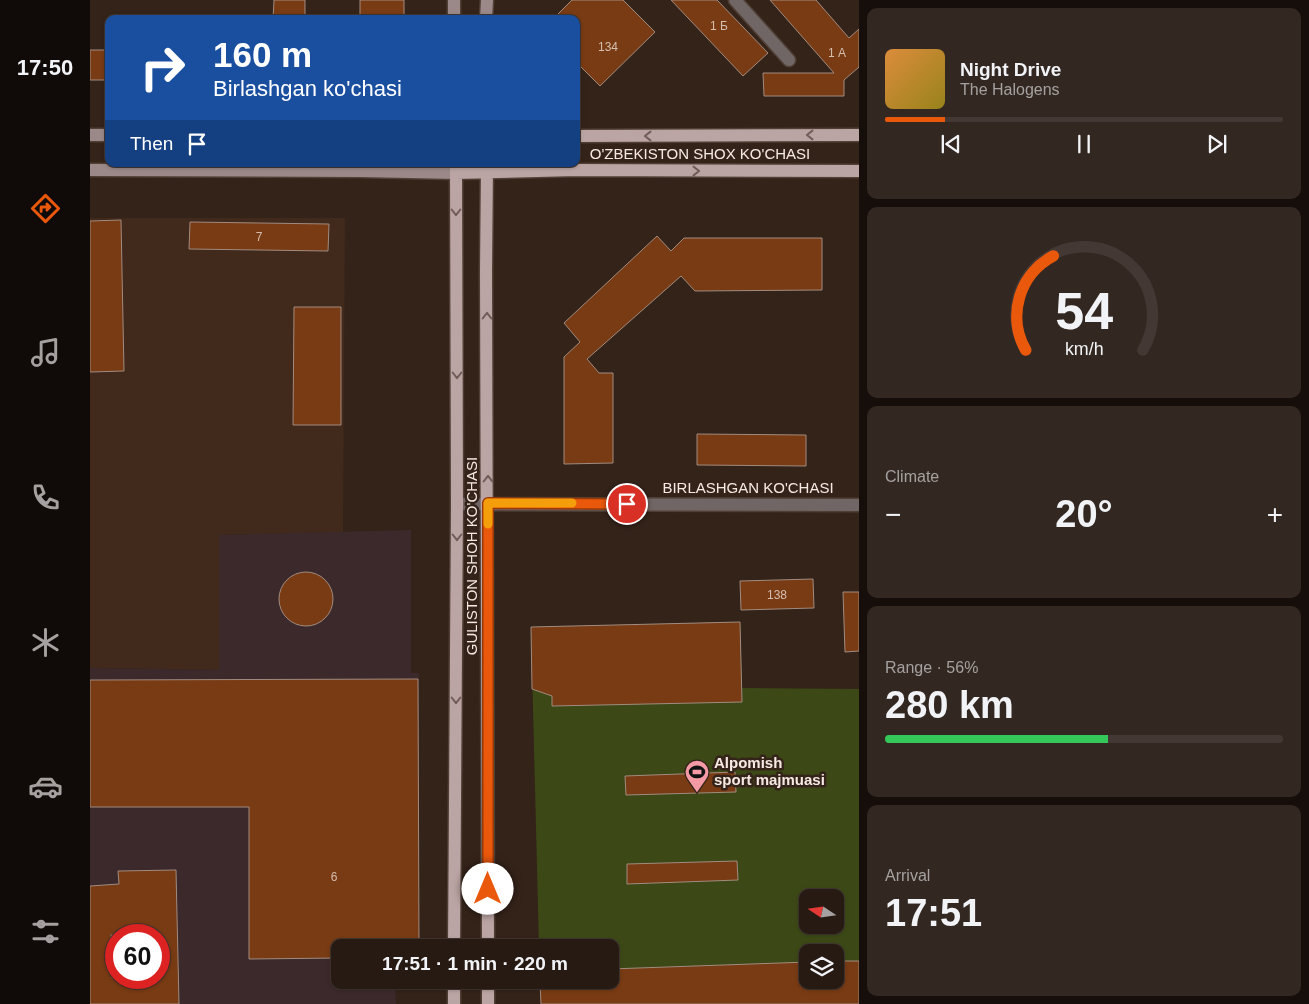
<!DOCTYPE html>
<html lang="en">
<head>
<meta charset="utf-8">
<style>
  :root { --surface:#271a13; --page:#332721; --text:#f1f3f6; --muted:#a4a1a0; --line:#433833; --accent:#ea580c }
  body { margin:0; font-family:Arial,sans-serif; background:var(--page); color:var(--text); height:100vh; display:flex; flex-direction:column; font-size:19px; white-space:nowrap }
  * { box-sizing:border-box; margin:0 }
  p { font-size:16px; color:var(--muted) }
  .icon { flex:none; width:28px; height:28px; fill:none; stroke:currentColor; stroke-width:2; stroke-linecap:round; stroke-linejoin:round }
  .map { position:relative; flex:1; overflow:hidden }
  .drawer { display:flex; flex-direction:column; gap:8px; padding:8px; background:#150e0a; width:450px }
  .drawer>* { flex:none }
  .banner { position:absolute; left:15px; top:15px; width:475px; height:152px; border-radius:10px; box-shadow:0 1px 4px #0004,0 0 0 1px var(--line); background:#1a4fa0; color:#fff; overflow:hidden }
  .needle { width:32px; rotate:283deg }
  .buttons { position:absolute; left:709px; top:889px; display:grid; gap:10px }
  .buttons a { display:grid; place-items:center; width:45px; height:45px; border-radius:10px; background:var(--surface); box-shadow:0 1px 4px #0004,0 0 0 1px var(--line); font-size:25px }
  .speed { position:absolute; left:15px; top:924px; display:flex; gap:10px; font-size:25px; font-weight:700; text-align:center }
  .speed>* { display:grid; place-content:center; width:65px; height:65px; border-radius:50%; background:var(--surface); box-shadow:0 1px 4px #0004,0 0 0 1px var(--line); line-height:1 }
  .speed .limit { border:8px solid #d22; background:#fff; color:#111 }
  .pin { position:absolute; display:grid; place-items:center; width:42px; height:42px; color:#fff; margin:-21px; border:2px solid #fff; border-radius:50%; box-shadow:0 1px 5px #0007 }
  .me { position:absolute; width:55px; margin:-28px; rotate:0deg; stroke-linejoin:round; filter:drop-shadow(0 0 4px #0008) }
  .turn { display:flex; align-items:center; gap:18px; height:105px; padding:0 25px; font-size:22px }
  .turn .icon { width:65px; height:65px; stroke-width:2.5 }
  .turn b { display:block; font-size:35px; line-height:42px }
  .then { display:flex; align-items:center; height:48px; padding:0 25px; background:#0003; gap:10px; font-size:19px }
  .big { font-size:38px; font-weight:700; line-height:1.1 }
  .drawer .tile { flex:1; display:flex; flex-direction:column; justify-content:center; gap:8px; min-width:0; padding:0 18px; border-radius:10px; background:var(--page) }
  .drawer .dial { align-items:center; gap:0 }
  .dial svg { height:130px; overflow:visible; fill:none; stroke:var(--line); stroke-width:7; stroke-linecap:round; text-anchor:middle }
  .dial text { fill:var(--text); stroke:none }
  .song { display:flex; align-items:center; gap:15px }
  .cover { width:60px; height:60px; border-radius:8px; background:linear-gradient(135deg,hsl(30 70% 55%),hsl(50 70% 35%)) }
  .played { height:5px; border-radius:2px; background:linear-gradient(90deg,var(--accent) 15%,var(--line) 15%) }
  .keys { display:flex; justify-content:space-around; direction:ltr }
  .heat { display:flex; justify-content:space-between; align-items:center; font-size:28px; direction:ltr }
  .charge { height:8px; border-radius:4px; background:linear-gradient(90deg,#34c759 56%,var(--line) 0) }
  .trip { position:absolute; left:241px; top:939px; width:288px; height:50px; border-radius:10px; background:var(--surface); box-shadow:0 1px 4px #0004,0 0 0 1px var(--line); font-weight:700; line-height:50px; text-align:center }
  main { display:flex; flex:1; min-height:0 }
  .dock { display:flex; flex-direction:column; width:90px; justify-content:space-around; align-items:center; background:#100a08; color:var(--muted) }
  .dock .icon { width:35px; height:35px }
  .dock .active { color:var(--accent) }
  .dock b { font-size:22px; color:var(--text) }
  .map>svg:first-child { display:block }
  .built { fill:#41291c }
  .industrial { fill:#3c292b; fill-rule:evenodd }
  .green { fill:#3c4916; fill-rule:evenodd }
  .building { fill:#783b14; stroke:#a18b7f; fill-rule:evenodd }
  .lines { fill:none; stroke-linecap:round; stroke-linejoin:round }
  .minor-casing { stroke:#4f3f35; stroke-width:15 }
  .tertiary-casing { stroke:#4f3f35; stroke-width:15 }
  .secondary-casing { stroke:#4f3f35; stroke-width:15 }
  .primary-casing { stroke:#4f3f35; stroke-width:15 }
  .minor { stroke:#716666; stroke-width:12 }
  .tertiary { stroke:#716666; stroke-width:12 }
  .secondary { stroke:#9b8989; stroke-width:12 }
  .primary { stroke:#bba4a4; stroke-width:12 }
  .oneway { stroke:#715d58 }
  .route-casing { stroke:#983908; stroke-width:12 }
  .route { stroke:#ea580c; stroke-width:9 }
  .slow { stroke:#f59e0b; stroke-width:9 }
  .labels { text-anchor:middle; stroke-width:5; stroke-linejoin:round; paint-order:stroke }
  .number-label { font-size:12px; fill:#d6beaf }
  .street-label { font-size:15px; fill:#f6e9e3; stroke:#342319 }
  .poi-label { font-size:15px; font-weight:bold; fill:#f6e9e3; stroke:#342319; text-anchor:start }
</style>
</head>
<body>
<main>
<nav class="dock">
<b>17:50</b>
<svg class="icon active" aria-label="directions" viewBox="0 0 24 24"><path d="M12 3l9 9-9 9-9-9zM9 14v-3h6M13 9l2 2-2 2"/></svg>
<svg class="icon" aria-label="music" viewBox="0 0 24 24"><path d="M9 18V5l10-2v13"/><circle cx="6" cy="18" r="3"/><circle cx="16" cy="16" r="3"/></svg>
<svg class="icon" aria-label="phone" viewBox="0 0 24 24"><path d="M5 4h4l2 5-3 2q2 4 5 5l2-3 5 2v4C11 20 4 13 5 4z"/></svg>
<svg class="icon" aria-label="climate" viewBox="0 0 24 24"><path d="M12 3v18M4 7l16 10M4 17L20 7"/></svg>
<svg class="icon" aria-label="car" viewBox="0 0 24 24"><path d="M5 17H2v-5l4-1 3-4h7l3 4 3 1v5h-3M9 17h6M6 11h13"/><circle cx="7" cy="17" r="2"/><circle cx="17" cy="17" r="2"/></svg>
<svg class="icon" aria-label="filters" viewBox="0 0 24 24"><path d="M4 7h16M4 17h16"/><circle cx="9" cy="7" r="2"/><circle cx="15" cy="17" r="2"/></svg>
</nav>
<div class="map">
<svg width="769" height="1004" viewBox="0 0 769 1004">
  <rect width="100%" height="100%" fill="#342319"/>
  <!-- built -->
  <path class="built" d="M0,218h255l-2,314 -124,3v135l-129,-2z"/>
  <!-- industrial -->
  <path class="industrial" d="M321,530v143h8v274l-79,1v32h55l1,24h-306v-336l129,2v-135zM26,935h43v43h-43z"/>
  <!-- green -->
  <path class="green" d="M650,622l2,66 117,1v315h-318l-1,-24h70v-32l-71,-1 -8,-320zM718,898h27v27h-27zM718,952h27v28h-27z"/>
  <!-- building -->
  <path class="building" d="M184,0h31v19h-32z
    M270,0h44v19h-44z
    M482,0h51l32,32 -55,54 -24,-24v-43h-23z
    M581,0h46l51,53 -25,23z
    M680,0h46l33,38 10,-9v38l-15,13v16h-80l-1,-23h71z
    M0,50h19v30h-19z
    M31,220l3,151 -34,1v-151z
    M100,222l139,2 -1,27 -139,-2z
    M567,236l14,15 13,-13h138v52l-127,1 -14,-15 -94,83 12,14h14v90l-49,1v-107l16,-15 -16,-19z
    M204,307h47v118h-48z
    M607,434l109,1v31l-109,-1z
    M189 599a27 27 0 1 1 54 0a27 27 0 1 1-54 0Z
    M723,579l1,29 -73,2 -1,-29z
    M753,592h16v59l-14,1z
    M650,622l2,80 -190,4v-10l-20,-7 -1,-62z
    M328,679l1,269h-79v10l-91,1v-152h-159v-127z
    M645,772l1,20 -110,3 -1,-19z
    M647,861l1,19 -111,4v-20z
    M86,870l3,134h-89v-118l29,-2 -1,-13zM21,935h48v43h-47z
    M745,961h24v43h-318l-1,-21 12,-1 1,-2h57v-11l198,-7v18h27z"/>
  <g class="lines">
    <defs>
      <path id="minor" d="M645,0l54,60"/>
      <path id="tertiary" d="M367,504l402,1"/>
      <path id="secondary" d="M364,0v19
        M396,19l1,-19
        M0,135h19
        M0,170l270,1 96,2"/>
      <path id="primary" d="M486,136l283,-1
        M397,164l-1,108 2,676
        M366,173l121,-3 282,1
        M364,948l3,-444 -1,-340
        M398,980v24
        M364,1004v-24"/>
    </defs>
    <!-- minor casing -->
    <use href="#minor" class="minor-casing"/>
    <!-- tertiary casing -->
    <use href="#tertiary" class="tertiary-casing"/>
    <!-- secondary casing -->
    <use href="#secondary" class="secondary-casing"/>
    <!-- primary casing -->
    <use href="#primary" class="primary-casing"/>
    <!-- minor -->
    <use href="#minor" class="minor"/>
    <!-- tertiary -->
    <use href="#tertiary" class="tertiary"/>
    <!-- secondary -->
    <use href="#secondary" class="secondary"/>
    <!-- primary -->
    <use href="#primary" class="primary"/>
  </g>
  <!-- one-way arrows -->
  <defs><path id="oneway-chevron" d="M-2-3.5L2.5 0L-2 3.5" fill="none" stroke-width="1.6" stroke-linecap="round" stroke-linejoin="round" transform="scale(1.25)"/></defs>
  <g class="oneway">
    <use href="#oneway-chevron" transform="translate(720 135) rotate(180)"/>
    <use href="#oneway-chevron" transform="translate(558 136) rotate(180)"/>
    <use href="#oneway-chevron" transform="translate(606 171)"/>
    <use href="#oneway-chevron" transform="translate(366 212) rotate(90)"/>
    <use href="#oneway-chevron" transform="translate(397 316) rotate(-90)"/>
    <use href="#oneway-chevron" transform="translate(367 375) rotate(90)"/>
    <use href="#oneway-chevron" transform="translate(398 479) rotate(-90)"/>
    <use href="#oneway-chevron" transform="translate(367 537) rotate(90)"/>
    <use href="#oneway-chevron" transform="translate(366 700) rotate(90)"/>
  </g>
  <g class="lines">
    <defs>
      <path id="route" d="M398,889v-386l139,1"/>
    </defs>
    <!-- route casing -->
    <use href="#route" class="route-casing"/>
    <!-- route -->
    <use href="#route" class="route"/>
    <!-- slow -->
    <path class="slow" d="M398,524v-21h84"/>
  </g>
  <!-- icons -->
  <defs>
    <symbol id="stadium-pin" viewBox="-11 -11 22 30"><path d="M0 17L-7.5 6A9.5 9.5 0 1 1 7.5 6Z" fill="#f49aa4" stroke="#342319"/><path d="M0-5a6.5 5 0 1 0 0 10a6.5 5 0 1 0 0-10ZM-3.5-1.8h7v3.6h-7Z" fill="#111"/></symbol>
  </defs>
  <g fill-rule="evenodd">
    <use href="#stadium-pin" x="593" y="758" width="28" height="38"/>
  </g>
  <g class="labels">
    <!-- number labels -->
    <g class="number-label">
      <text x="629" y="30">1 Б</text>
      <text x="518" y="51">134</text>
      <text x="747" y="57">1 А</text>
      <text x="169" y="241">7</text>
      <text x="687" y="599">138</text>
      <text x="244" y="881">6</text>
    </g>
    <!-- street labels -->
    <g class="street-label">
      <text x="610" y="159">O'ZBEKISTON SHOX KO'CHASI</text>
      <text x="658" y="493">BIRLASHGAN KO'CHASI</text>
      <text transform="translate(382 556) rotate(-90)" y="5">GULISTON SHOH KO'CHASI</text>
    </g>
    <!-- poi labels -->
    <g class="poi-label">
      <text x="624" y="768">Alpomish<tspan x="624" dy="17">sport majmuasi</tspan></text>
    </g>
  </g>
</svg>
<div class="buttons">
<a><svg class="needle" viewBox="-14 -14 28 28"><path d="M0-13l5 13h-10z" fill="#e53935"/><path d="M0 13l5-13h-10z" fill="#a4a1a0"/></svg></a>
<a><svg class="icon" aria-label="layers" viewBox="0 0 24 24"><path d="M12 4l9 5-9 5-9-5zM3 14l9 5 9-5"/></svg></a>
</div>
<div class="speed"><div class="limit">60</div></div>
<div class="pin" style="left:537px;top:504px;background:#d93025"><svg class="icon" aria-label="arrive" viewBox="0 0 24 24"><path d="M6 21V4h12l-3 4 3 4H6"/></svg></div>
<svg class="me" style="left:398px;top:889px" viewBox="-20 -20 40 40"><circle r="19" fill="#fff"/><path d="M0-13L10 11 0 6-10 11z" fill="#ea580c"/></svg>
<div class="trip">17:51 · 1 min · 220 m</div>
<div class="banner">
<div class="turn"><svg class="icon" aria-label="right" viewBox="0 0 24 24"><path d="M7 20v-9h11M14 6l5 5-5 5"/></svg><div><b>160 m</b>Birlashgan ko'chasi</div></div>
<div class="then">Then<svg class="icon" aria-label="arrive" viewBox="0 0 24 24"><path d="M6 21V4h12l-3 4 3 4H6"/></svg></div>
</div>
</div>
<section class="drawer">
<div class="tile">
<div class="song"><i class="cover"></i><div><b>Night Drive</b><p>The Halogens</p></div></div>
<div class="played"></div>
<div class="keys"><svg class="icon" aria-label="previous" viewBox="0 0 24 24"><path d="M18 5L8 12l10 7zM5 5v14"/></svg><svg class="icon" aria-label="pause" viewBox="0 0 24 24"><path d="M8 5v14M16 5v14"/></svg><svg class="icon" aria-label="next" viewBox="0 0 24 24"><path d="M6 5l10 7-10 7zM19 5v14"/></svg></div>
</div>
<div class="tile dial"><svg viewBox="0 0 100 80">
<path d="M14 69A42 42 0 1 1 86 69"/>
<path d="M14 69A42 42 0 0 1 31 11" stroke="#ea580c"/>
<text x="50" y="56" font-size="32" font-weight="700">54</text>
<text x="50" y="72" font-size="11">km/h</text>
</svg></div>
<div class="tile"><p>Climate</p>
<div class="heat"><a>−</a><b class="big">20°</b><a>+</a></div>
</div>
<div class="tile"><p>Range · 56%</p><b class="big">280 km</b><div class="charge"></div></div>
<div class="tile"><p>Arrival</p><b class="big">17:51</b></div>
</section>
</main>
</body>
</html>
